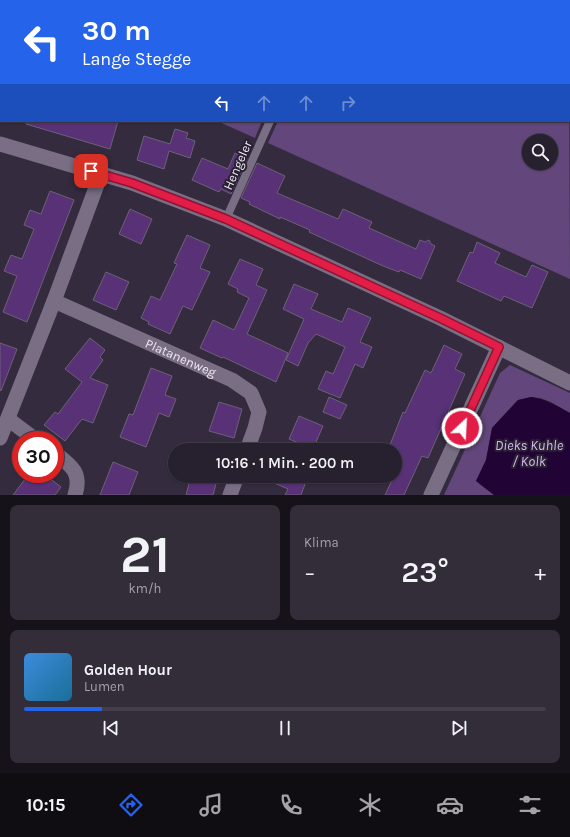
<!DOCTYPE html>
<html lang="de">
<head>
<meta charset="utf-8">
<style>
  :root { --surface:#27202e; --page:#332d3a; --text:#f1f3f6; --muted:#a4a3aa; --line:#433e4a; --accent:#2563eb }
  body { margin:0; font-family:Karla,sans-serif; background:var(--page); color:var(--text); height:100vh; display:flex; flex-direction:column; font-size:15px; white-space:nowrap }
  * { box-sizing:border-box; margin:0 }
  p { font-size:13px; color:var(--muted) }
  .icon { flex:none; width:22px; height:22px; fill:none; stroke:currentColor; stroke-width:2; stroke-linecap:round; stroke-linejoin:round }
  .map { position:relative; height:495px; overflow:hidden }
  .sheet { display:flex; flex-direction:column; gap:10px; padding:10px; background:#151219; flex:1 }
  .sheet>* { flex:none }
  .guide { position:absolute; left:0px; top:0px; width:570px; height:122px; box-shadow:0 1px 3px #0004,0 0 0 1px var(--line); background:#2563eb; color:#fff; overflow:hidden }
  .tools { position:absolute; left:522px; top:134px; display:grid; gap:8px }
  .tools a { display:grid; place-items:center; width:36px; height:36px; border-radius:50%; background:var(--surface); box-shadow:0 1px 3px #0004,0 0 0 1px var(--line); font-size:20px }
  .speed { position:absolute; left:12px; top:431px; display:flex; gap:8px; font-size:20px; font-weight:700; text-align:center }
  .speed>* { display:grid; place-content:center; width:52px; height:52px; border-radius:50%; background:var(--surface); box-shadow:0 1px 3px #0004,0 0 0 1px var(--line); line-height:1 }
  .speed .limit { border:6px solid #d22; background:#fff; color:#111 }
  .pin { position:absolute; display:grid; place-items:center; width:34px; height:34px; color:#fff; margin:-17px; border-radius:8px; box-shadow:0 2px 6px #0006 }
  .me { position:absolute; width:44px; margin:-22px; rotate:25deg; stroke-linejoin:round; filter:drop-shadow(0 0 3px #0008) }
  .turn { display:flex; align-items:center; gap:14px; height:84px; padding:0 16px; font-size:18px }
  .turn .icon { width:52px; height:52px; stroke-width:2.5 }
  .turn b { display:block; font-size:28px; line-height:34px }
  .lanes { display:flex; align-items:center; height:38px; padding:0 16px; background:#0003; justify-content:center; gap:20px; direction:ltr }
  .lanes .off { opacity:.35 }
  .big { font-size:30px; font-weight:600; line-height:1.1 }
  .sheet .card { flex:1; display:flex; flex-direction:column; justify-content:center; gap:6px; min-width:0; padding:0 14px; border-radius:8px; background:var(--page) }
  .sheet .dial { align-items:center; gap:0 }
  .dial b { font-size:52px; line-height:1 }
  .song { display:flex; align-items:center; gap:12px }
  .cover { width:48px; height:48px; border-radius:6px; background:linear-gradient(135deg,hsl(210 70% 55%),hsl(200 70% 35%)) }
  .played { height:4px; border-radius:2px; background:linear-gradient(90deg,var(--accent) 15%,var(--line) 15%) }
  .keys { display:flex; justify-content:space-around; direction:ltr }
  .heat { display:flex; justify-content:space-between; align-items:center; font-size:22px; direction:ltr }
  .sheet .tiles { flex:1; display:grid; gap:10px; grid-template-columns:1fr 1fr }
  .card:last-child { grid-column:span 2 }
  .trip { position:absolute; left:168px; top:443px; width:234px; height:40px; border-radius:20px; background:var(--surface); box-shadow:0 1px 3px #0004,0 0 0 1px var(--line); font-weight:600; line-height:40px; text-align:center }
  .menu { display:flex; height:64px; justify-content:space-around; align-items:center; background:#100d12; color:var(--muted) }
  .menu .icon { width:28px; height:28px }
  .menu .on { color:var(--accent) }
  .menu b { font-size:18px; color:var(--text) }
  .map>svg:first-child { display:block }
  .green { fill:#63477c; fill-rule:evenodd }
  .water { fill:#210335 }
  .building { fill:#583176; stroke:#6c6177 }
  .lines { fill:none; stroke-linecap:round; stroke-linejoin:round }
  .service { stroke:#796e84; stroke-width:8 }
  .minor { stroke:#796e84; stroke-width:15 }
  .route-casing { stroke:#92132f; stroke-width:10 }
  .route { stroke:#e11d48; stroke-width:7 }
  .labels { text-anchor:middle; stroke-width:4; stroke-linejoin:round; paint-order:stroke }
  .street-label { font-size:13px; fill:#ede7f4; stroke:#2a2133 }
  .water-label { font-size:14px; font-style:italic; fill:#d5b7f3; stroke:#2a2133 }
</style>
</head>
<body>
<div class="map">
<svg width="570" height="495" viewBox="0 0 570 495">
  <rect width="100%" height="100%" fill="#342b3e"/>
  <!-- green -->
  <path class="green" d="M332,0h225l1,1h-227z
    M569,64l1,215 -302,-136 10,-22h291zM529,141h22v22h-22z
    M217,121h45l-7,17z
    M510,365l60,28v20l-19,-11 -11,-4 -9,-1 -13,3 -26,28 -6,32 -10,21 18,14h-50l56,-122z"/>
  <!-- water -->
  <path class="water" d="M531,397c15,2 26,9 39,16v82h-76l-18,-14 10,-21 6,-32 26,-28z"/>
  <!-- building -->
  <path class="building" d="M27,121h91l-8,28 -84,-25z
    M175,129l13,4 -2,5 9,3 -5,17 -21,-7 -5,18 -27,-9 7,-24 26,8z
    M235,153l12,6 -16,35 -10,-5 -2,3 -27,-12 10,-22 26,11z
    M257,163l28,13 -8,17 61,26 5,-10 29,13 -3,6 47,21 4,-9 5,2 4,-2 2,4 4,2 -14,33 -21,-9 -1,2 -16,-6 -74,-34 1,-2 -30,-13v2l-31,-15 1,-2 -9,-4z
    M50,191l24,9 -47,122 -24,-10 14,-36 -13,-5 7,-16 11,4 12,-30 -10,-4 6,-15 11,4z
    M130,209l22,10 -11,25 -22,-10z
    M187,235l23,10 -10,23 10,4 -18,38 -9,-4 -13,28 -22,-10 1,-2 -8,-4 10,-22 9,4 17,-36 -3,-1z
    M477,242l23,11 -5,10 31,14 6,-12 16,7 -16,36 -28,-12 -3,5 -44,-20 13,-29 3,1z
    M240,259l23,10 -7,16 11,5 -20,44 41,19 -12,29 -53,-25 -1,1 -22,-10 13,-28 21,10 15,-32 -12,-6 1,-3 -10,-5z
    M106,272l23,10 -13,28 -23,-10z
    M294,284l24,10 -7,15 31,13 6,-14 23,10 -11,24 12,5 -9,21 -8,-4 -15,34 -22,-9 8,-18 7,3 12,-27 -29,-13 -8,9 -10,23 -12,-6 18,-41 -21,-10z
    M90,338l15,12 -5,7 3,3 -13,18 18,7 -15,38 -11,-4 -17,22 -21,-16 11,-13 3,2 24,-32 -17,-13z
    M0,343l17,6 -16,42 -1,-1z
    M444,345l18,9 -7,15 10,5 -37,84 -6,-2 -18,39h-19l9,-19h1v-26h-7l15,-38 2,1 20,-43 6,3z
    M151,368l21,8 -7,19 11,4 -7,18 -10,-4 -13,34 -26,-10 9,-23 4,1z
    M329,397l18,8 -7,14 -17,-7z
    M219,402l23,7 -8,29 -25,-7z
    M299,416l24,10 -10,23 -24,-10z
    M113,462l25,10 -9,23h-29z
    M29,474h15l17,13 -6,8h-42z
    M191,476h27l-5,19h-27z
    M258,476h50l-7,19h-16l3,-6z"/>
  <g class="lines">
    <!-- service -->
    <path class="service" d="M324,1l1,-1
      M226,219l44,-98"/>
    <!-- minor -->
    <g class="minor">
      <path d="M0,144l132,39 94,36 214,99 130,65"/>
      <path id="s1" d="M54,301l178,79 19,13 8,19 -4,16 -8,22"/>
      <path d="M8,419l28,21"/>
      <path d="M0,438l54,-137 47,-127"/>
      <path d="M55,453c17,13 27,20 20,42"/>
      <path d="M230,495l7,-19"/>
      <path d="M431,495l68,-148"/>
    </g>
  </g>
  <g class="lines">
    <defs>
      <path id="route" d="M91,171l41,12 94,36 214,99 59,29 -37,81"/>
    </defs>
    <!-- route casing -->
    <use href="#route" class="route-casing"/>
    <!-- route -->
    <use href="#route" class="route"/>
  </g>
  <g class="labels">
    <!-- street labels -->
    <g class="street-label">
      <text transform="translate(237 165) rotate(-66)" y="5">Hengeler</text>
      <text dy="5" stroke="none"><textPath href="#s1" startOffset="139">Platanenweg</textPath></text>
    </g>
    <!-- water labels -->
    <g class="water-label">
      <text x="529" y="450">Dieks Kuhle<tspan x="529" dy="16">/ Kolk</tspan></text>
    </g>
  </g>
</svg>
<div class="tools">
<a><svg class="icon" aria-label="search" viewBox="0 0 24 24"><circle cx="10" cy="10" r="6"/><path d="M15 15l6 6"/></svg></a>
</div>
<div class="speed"><div class="limit">30</div></div>
<div class="pin" style="left:91px;top:171px;background:#d93025"><svg class="icon" aria-label="arrive" viewBox="0 0 24 24"><path d="M6 21V4h12l-3 4 3 4H6"/></svg></div>
<svg class="me" style="left:462px;top:428px" viewBox="-20 -20 40 40"><circle r="17" fill="#e11d48" stroke="#fff" stroke-width="3"/><path d="M0-11L8 9 0 5-8 9z" fill="#fff"/></svg>
<div class="trip">10:16 · 1 Min. · 200 m</div>
<div class="guide">
<div class="turn"><svg class="icon" aria-label="left" viewBox="0 0 24 24"><path d="M17 20v-9H6M10 6l-5 5 5 5"/></svg><div><b>30 m</b>Lange Stegge</div></div>
<div class="lanes"><svg class="icon" aria-label="left" viewBox="0 0 24 24"><path d="M17 20v-9H6M10 6l-5 5 5 5"/></svg><svg class="icon off" aria-label="ahead" viewBox="0 0 24 24"><path d="M12 20V5M6 11l6-6 6 6"/></svg><svg class="icon off" aria-label="ahead" viewBox="0 0 24 24"><path d="M12 20V5M6 11l6-6 6 6"/></svg><svg class="icon off" aria-label="right" viewBox="0 0 24 24"><path d="M7 20v-9h11M14 6l5 5-5 5"/></svg></div>
</div>
</div>
<section class="sheet">
<div class="tiles">
<div class="card dial"><b>21</b><p>km/h</p></div>
<div class="card"><p>Klima</p>
<div class="heat"><a>−</a><b class="big">23°</b><a>+</a></div>
</div>
<div class="card">
<div class="song"><i class="cover"></i><div><b>Golden Hour</b><p>Lumen</p></div></div>
<div class="played"></div>
<div class="keys"><svg class="icon" aria-label="previous" viewBox="0 0 24 24"><path d="M18 5L8 12l10 7zM5 5v14"/></svg><svg class="icon" aria-label="pause" viewBox="0 0 24 24"><path d="M8 5v14M16 5v14"/></svg><svg class="icon" aria-label="next" viewBox="0 0 24 24"><path d="M6 5l10 7-10 7zM19 5v14"/></svg></div>
</div>
</div>
</section>
<nav class="menu">
<b>10:15</b>
<svg class="icon on" aria-label="directions" viewBox="0 0 24 24"><path d="M12 3l9 9-9 9-9-9zM9 14v-3h6M13 9l2 2-2 2"/></svg>
<svg class="icon" aria-label="music" viewBox="0 0 24 24"><path d="M9 18V5l10-2v13"/><circle cx="6" cy="18" r="3"/><circle cx="16" cy="16" r="3"/></svg>
<svg class="icon" aria-label="phone" viewBox="0 0 24 24"><path d="M5 4h4l2 5-3 2q2 4 5 5l2-3 5 2v4C11 20 4 13 5 4z"/></svg>
<svg class="icon" aria-label="climate" viewBox="0 0 24 24"><path d="M12 3v18M4 7l16 10M4 17L20 7"/></svg>
<svg class="icon" aria-label="car" viewBox="0 0 24 24"><path d="M5 17H2v-5l4-1 3-4h7l3 4 3 1v5h-3M9 17h6M6 11h13"/><circle cx="7" cy="17" r="2"/><circle cx="17" cy="17" r="2"/></svg>
<svg class="icon" aria-label="filters" viewBox="0 0 24 24"><path d="M4 7h16M4 17h16"/><circle cx="9" cy="7" r="2"/><circle cx="15" cy="17" r="2"/></svg>
</nav>
</body>
</html>
